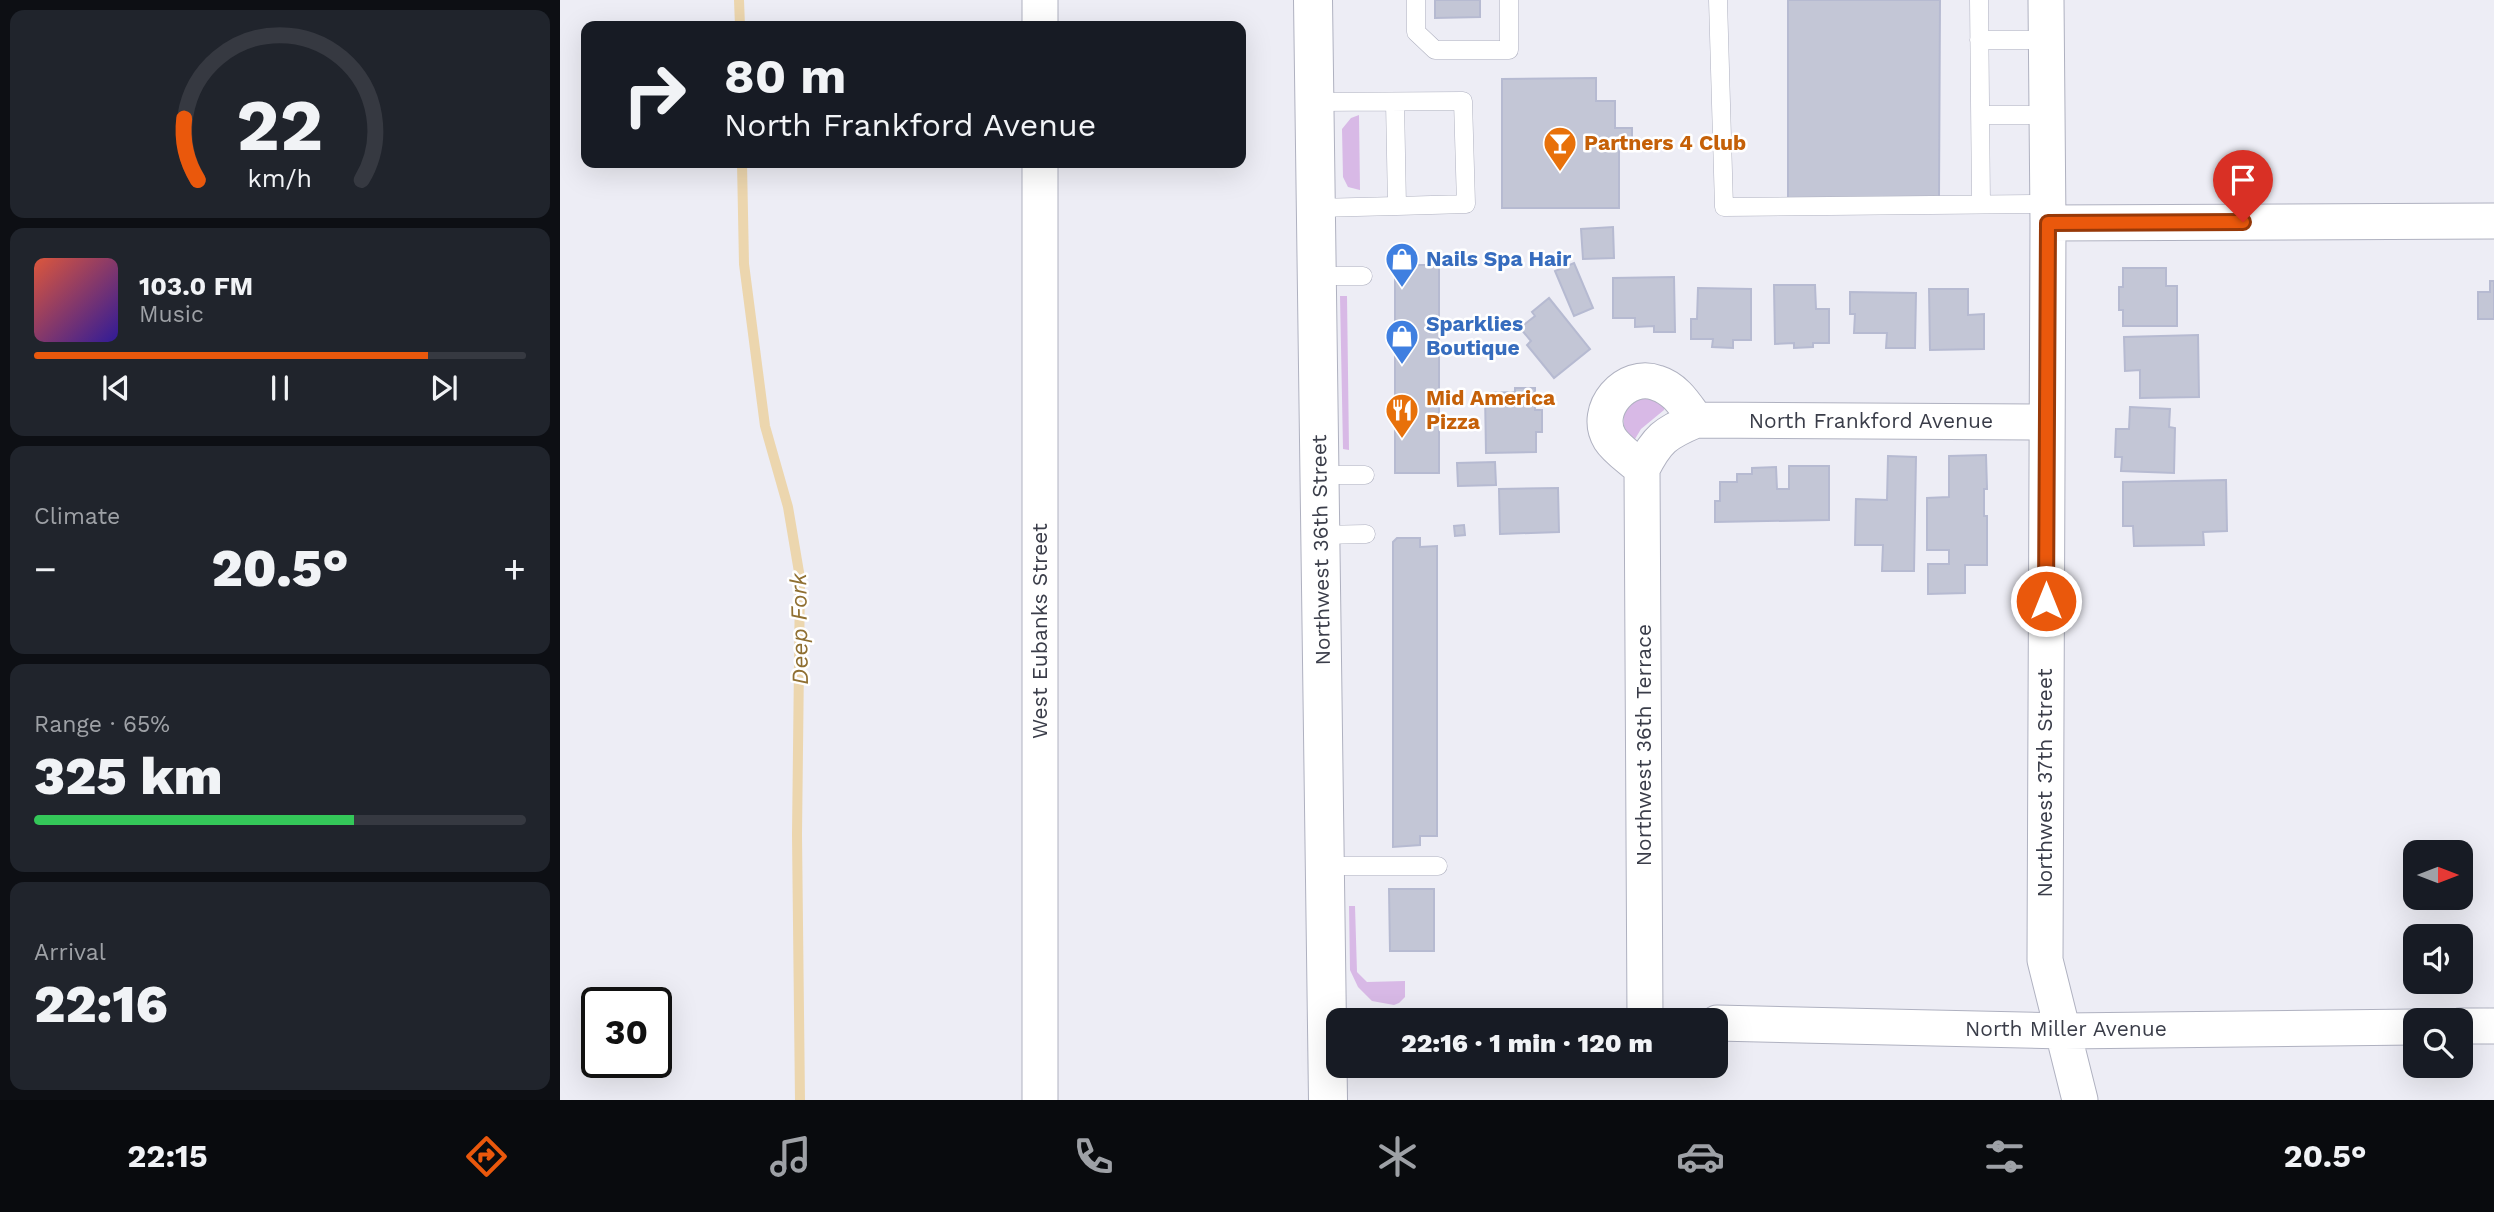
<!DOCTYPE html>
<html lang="en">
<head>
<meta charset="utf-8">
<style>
  :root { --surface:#171b24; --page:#20242c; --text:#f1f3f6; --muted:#9ea1a6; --line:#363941; --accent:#ea580c }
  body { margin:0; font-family:"Work Sans",sans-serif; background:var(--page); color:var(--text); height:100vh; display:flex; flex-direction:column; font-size:26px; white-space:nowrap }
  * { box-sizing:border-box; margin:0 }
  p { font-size:23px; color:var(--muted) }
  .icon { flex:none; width:38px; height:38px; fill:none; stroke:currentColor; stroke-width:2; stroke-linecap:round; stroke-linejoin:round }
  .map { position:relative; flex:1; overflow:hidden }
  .drawer { display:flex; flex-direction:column; gap:10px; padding:10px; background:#0d0f14; width:560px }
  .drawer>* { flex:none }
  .top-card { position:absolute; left:21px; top:21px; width:665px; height:147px; border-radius:14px; box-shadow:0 7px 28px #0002; background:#171b24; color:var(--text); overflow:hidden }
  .needle { width:46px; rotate:90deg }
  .controls { position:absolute; left:1843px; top:840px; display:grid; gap:14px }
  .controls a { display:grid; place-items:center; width:70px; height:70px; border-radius:14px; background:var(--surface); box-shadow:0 7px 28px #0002; font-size:35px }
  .speed { position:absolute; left:21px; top:987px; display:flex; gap:14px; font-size:35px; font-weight:700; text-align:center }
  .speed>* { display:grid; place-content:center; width:91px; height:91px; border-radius:50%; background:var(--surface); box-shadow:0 7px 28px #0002; line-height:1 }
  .speed .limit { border:4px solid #111; border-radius:10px; background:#fff; color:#111 }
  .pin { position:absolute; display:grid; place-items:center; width:60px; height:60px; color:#fff; margin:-72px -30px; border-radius:50% 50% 50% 0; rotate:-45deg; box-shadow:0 0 7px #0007 }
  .pin .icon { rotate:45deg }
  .me { position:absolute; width:77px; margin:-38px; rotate:0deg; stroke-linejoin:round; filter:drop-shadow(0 0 5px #0008) }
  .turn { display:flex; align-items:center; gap:24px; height:147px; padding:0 28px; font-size:32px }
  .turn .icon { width:91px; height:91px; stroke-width:2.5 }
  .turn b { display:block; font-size:49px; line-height:60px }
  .big { font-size:52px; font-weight:800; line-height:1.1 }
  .drawer .tile { flex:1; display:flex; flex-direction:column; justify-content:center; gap:10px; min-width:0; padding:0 24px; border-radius:14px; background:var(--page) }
  .drawer .dial { align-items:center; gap:0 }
  .dial svg { height:182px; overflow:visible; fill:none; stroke:var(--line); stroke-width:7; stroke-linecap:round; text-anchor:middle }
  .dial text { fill:var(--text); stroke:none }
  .song { display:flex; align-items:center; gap:21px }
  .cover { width:84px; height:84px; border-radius:10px; background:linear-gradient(135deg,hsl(10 70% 55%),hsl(250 70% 35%)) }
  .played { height:7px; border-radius:4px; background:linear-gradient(90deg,var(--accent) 80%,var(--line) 80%) }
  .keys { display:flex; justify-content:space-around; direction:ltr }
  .heat { display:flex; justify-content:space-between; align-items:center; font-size:38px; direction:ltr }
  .charge { height:10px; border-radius:5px; background:linear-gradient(90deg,#34c759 65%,var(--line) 0) }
  .trip { position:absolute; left:766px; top:1008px; width:402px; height:70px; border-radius:14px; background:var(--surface); box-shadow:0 7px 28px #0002; font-weight:800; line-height:70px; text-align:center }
  .tabs { display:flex; height:112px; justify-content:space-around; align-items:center; background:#090b0e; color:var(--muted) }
  .tabs .icon { width:49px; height:49px }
  .tabs .selected { color:var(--accent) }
  .tabs b { font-size:32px; color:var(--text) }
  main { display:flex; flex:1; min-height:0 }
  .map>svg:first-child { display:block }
  .green { fill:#d8b9e6 }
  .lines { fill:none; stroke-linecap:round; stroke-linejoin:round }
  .stream { stroke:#ecd6ae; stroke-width:10 }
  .building { fill:#c3c6d6; stroke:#b6bad1; stroke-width:2 }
  .service-casing { stroke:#afb1c0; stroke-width:19 }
  .minor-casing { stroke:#afb1c0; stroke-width:37 }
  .tertiary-casing { stroke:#afb1c0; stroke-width:40 }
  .service { stroke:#fff; stroke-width:18 }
  .minor { stroke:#fff; stroke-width:35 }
  .tertiary { stroke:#fff; stroke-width:38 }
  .route-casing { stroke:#983908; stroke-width:18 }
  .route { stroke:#ea580c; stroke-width:12 }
  .labels { text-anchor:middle; stroke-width:5; stroke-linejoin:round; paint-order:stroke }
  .food-label { font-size:21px; font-weight:bold; fill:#c56008; stroke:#fff; text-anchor:start }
  .shop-label { font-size:21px; font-weight:bold; fill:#366cbe; stroke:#fff; text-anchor:start }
  .street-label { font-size:21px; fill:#3a3d49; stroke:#fff }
  .water-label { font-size:23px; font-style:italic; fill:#8f6f31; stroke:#fff }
</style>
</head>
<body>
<main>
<section class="drawer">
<div class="tile dial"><svg viewBox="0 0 100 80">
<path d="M14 69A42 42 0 1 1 86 69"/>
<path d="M14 69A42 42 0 0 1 8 42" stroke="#ea580c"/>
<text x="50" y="56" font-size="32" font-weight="700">22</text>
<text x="50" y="72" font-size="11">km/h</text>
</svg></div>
<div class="tile">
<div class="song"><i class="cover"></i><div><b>103.0 FM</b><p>Music</p></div></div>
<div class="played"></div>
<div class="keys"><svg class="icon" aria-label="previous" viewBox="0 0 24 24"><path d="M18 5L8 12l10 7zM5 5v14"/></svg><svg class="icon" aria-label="pause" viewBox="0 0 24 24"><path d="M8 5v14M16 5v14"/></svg><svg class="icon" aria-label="next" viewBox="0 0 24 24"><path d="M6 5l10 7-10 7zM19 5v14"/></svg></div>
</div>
<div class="tile"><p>Climate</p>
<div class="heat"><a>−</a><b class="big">20.5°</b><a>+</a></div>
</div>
<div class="tile"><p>Range · 65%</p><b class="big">325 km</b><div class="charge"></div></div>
<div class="tile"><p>Arrival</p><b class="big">22:16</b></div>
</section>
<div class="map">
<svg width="1934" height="1100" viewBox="0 0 1934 1100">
  <rect width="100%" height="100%" fill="#ededf5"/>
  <!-- green -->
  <path class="green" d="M799,115l1,75 -12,-3 -5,-10 -1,-48 9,-11z
    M780,296h7l2,154 -6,-1z
    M1086,394l19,8 -1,8 -23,19 -6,10 -5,1c-9,-14 -8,-25 -1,-40z
    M789,906h6l2,66 10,10 38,-1v16l-6,6 -5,2 -22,-4 -14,-14 -8,-17z"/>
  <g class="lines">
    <!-- stream -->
    <path class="stream" d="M179,0l1,26
      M182,163l2,101 21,162 23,81 12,71 -3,257 3,265"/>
  </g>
  <!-- building -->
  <path class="building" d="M875,0h45v17l-45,1z
    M1228,0h152l-1,199 -151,-1z
    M1036,78v23h19v27h17v10h-13v70h-117v-129z
    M1053,227l1,31 -31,1 -2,-30z
    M1014,263l19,45 -19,8 -19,-45z
    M835,265h44v208h-44z
    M1563,268h43v18h11v40h-54v-16h-4v-23h4z
    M1114,277l1,55h-21v-6l-19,1v-9h-22v-40z
    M1930,281h4v38h-16v-27h12z
    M1214,285h41l1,24h13v34h-16v4l-19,1v-5l-19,1z
    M1138,288l53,1v51h-18v8l-21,-1 1,-8h-22v-20h6z
    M1369,289h39v26l16,-1v35l-54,1z
    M1290,292l66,1 -1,55h-29l1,-15h-33l1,-19h-5z
    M989,298l41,51 -36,29 -27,-33 4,-4 -11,-13 15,-12 -3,-4z
    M1638,335l1,62 -59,1v-28l-15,1 -1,-34z
    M955,388h20v22h7v22h-6v20l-50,1 -1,-60 30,-1z
    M1570,407l40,2 -1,18 6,1 -1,45 -53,-2 1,-14h-7l1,-28h13z
    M1426,455l1,34h-3v27h3v49h-22v28l-37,1v-30h21v-14h-22v-52l22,-1v-41z
    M1328,456l28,1 -2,114h-32l1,-26h-28l1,-46 31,1z
    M935,462l1,23 -38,1 -1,-23z
    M1229,466h40v54l-114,2v-21h5v-19h17v-8h15v-6l24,-1 1,22h12z
    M1666,480l1,51 -24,1 1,13 -70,1 -1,-20h-10v-44z
    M998,488l1,44 -59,2 -1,-45z
    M904,525l1,10 -10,1 -1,-10z
    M837,538h23v9l17,-1v290h-17v9l-27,2v-305z
    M829,889h45v62h-44z"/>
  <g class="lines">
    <defs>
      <path id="service" d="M856,0v32l19,18h74v-50
        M1158,0l6,207 323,-3
        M1419,0l2,204
        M1419,40h67
        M755,102l148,-1 3,103 -69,2 -2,-104
        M1421,115h66
        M756,208l81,-2
        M757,276h46
        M760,475h45
        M761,535l45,-1
        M765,866h113"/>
      <path id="minor" d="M480,0v26
        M1486,0l2,223 -3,737 35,140
        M480,163v937
        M1488,223l446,-2
        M1082,469c-9,-9 -25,-19 -32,-30 -18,-29 16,-68 47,-56 19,6 28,22 39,37
        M1085,1020l-3,-551c15,-30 23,-36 54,-49l350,2
        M1157,1023l347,8 351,-4
        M1900,1026h34"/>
      <path id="tertiary" d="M753,0l15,1100"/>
    </defs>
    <!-- service casing -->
    <use href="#service" class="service-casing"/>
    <!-- minor casing -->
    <use href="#minor" class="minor-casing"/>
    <!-- tertiary casing -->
    <use href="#tertiary" class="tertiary-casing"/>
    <!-- service -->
    <use href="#service" class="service"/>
    <!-- minor -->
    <use href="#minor" class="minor"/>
    <!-- tertiary -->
    <use href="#tertiary" class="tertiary"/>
  </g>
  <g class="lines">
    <defs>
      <path id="route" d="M1486,601l2,-378 195,-1"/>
    </defs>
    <!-- route casing -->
    <use href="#route" class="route-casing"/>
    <!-- route -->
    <use href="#route" class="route"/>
  </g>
  <!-- icons -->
  <defs>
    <symbol id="bar-pin" viewBox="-11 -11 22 30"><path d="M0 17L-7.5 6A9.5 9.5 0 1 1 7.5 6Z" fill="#e8710a" stroke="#fff"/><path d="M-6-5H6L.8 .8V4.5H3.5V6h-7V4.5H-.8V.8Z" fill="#fff"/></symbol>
    <symbol id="shop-pin" viewBox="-11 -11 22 30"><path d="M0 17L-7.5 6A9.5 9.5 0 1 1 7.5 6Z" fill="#3f7fe0" stroke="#fff"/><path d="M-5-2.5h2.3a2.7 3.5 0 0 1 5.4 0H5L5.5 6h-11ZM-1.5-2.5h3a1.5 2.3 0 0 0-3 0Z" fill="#fff"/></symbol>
    <symbol id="restaurant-pin" viewBox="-11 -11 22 30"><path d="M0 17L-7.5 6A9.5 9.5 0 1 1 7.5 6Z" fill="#e8710a" stroke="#fff"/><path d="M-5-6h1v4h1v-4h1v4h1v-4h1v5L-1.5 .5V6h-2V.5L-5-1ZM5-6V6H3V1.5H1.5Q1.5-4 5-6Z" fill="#fff"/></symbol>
  </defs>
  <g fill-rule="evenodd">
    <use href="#bar-pin" x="981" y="124" width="38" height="52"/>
    <use href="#shop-pin" x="823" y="240" width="38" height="52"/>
    <use href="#shop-pin" x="823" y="317" width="38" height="52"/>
    <use href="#restaurant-pin" x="823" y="391" width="38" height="52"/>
  </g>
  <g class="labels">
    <!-- food labels -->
    <g class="food-label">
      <text x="1024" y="150">Partners 4 Club</text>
      <text x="866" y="405">Mid America<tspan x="866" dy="24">Pizza</tspan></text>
    </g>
    <!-- shop labels -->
    <g class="shop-label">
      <text x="866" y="266">Nails Spa Hair</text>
      <text x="866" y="331">Sparklies<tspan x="866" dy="24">Boutique</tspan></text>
    </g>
    <!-- street labels -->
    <g class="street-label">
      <text x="1311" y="428">North Frankford Avenue</text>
      <text transform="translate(761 550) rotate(-91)" y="7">Northwest 36th Street</text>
      <text transform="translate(480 631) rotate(-90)" y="7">West Eubanks Street</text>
      <text transform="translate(1084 745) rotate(-90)" y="7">Northwest 36th Terrace</text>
      <text transform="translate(1485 783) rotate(-90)" y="7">Northwest 37th Street</text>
      <text x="1506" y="1036">North Miller Avenue</text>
    </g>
    <!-- water labels -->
    <g class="water-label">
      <text transform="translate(239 629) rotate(-91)" y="8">Deep Fork</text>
    </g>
  </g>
</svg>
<div class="controls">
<a><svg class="needle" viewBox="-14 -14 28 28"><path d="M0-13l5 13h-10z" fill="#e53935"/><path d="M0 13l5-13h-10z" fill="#9ea1a6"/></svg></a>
<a><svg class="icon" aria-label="sound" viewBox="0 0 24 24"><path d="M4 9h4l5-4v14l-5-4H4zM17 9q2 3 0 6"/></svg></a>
<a><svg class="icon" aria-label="search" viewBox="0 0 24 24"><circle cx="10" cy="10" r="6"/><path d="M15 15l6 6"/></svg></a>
</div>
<div class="speed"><div class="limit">30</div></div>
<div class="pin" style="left:1683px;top:222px;background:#d93025"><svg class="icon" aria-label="arrive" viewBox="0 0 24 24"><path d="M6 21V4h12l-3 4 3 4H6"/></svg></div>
<svg class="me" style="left:1486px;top:601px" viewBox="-20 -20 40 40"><circle r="17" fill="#ea580c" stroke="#fff" stroke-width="3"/><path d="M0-11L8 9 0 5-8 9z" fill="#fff"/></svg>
<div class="trip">22:16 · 1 min · 120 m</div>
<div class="top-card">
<div class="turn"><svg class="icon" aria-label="right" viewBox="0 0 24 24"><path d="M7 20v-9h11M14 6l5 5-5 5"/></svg><div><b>80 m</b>North Frankford Avenue</div></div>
</div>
</div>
</main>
<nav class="tabs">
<b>22:15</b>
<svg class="icon selected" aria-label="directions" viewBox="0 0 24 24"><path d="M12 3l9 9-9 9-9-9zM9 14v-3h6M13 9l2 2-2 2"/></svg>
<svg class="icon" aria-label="music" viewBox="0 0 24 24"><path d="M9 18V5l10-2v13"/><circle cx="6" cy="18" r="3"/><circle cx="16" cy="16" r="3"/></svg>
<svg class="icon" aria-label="phone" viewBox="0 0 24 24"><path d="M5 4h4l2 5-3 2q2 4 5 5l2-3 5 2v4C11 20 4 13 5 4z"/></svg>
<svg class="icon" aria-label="climate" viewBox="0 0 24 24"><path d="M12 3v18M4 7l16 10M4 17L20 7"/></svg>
<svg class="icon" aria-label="car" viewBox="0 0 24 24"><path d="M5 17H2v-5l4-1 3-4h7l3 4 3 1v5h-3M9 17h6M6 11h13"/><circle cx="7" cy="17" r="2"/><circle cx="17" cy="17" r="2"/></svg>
<svg class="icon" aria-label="filters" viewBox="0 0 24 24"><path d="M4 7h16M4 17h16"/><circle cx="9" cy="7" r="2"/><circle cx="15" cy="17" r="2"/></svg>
<b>20.5°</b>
</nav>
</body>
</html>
